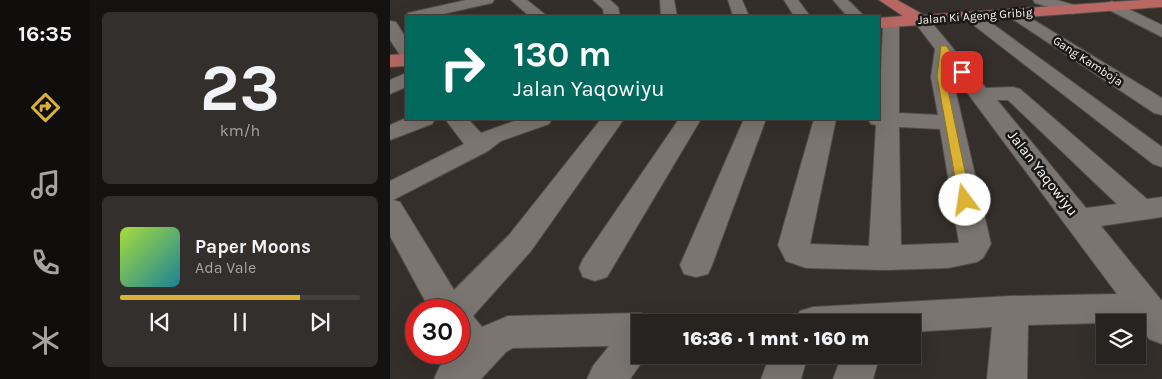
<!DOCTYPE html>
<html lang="id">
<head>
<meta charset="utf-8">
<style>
  :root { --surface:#272320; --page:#332f2d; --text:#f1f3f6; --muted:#a4a4a5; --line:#43403e; --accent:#dbb233 }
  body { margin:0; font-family:Karla,sans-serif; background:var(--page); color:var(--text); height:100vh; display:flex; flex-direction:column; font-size:19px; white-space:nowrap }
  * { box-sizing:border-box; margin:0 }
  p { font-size:16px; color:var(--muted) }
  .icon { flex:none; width:28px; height:28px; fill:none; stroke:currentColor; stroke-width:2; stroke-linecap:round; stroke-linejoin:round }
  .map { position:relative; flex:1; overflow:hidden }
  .side { display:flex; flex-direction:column; gap:12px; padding:12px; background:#151312; width:300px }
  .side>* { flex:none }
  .banner { position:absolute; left:15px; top:15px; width:475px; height:105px; border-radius:0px; box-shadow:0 5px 20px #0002,0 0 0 1px var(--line); background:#00695c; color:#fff; overflow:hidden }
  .buttons { position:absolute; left:706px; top:314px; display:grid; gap:10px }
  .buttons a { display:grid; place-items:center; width:50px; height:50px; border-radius:0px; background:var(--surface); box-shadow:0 5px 20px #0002,0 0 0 1px var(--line); font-size:25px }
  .speed { position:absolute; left:15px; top:299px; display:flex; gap:10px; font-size:25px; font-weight:700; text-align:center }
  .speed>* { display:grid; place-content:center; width:65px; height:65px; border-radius:50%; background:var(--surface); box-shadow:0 5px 20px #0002,0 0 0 1px var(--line); line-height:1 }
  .speed .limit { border:8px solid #d22; background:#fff; color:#111 }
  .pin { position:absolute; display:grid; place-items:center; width:42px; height:42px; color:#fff; margin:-21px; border-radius:10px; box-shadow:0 2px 8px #0006 }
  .me { position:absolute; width:55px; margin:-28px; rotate:346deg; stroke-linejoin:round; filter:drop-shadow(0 0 4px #0008) }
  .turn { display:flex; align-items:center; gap:18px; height:105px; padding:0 25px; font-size:22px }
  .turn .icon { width:65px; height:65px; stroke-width:2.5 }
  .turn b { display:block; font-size:35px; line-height:42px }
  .side .tile { flex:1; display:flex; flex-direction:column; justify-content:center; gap:8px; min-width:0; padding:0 18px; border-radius:8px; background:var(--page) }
  .side .dial { align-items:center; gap:0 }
  .dial b { font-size:65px; line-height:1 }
  .song { display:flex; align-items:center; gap:15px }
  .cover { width:60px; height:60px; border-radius:8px; background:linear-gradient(135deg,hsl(80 70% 55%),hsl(190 70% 35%)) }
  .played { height:5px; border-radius:2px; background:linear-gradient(90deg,var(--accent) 75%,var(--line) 75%) }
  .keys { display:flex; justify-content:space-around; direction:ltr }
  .trip { position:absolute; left:241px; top:314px; width:290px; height:50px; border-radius:0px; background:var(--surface); box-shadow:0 5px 20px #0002,0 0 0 1px var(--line); font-weight:800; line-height:50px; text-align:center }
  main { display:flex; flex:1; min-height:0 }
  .menu { display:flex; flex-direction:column; width:90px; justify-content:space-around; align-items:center; background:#100e0d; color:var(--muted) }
  .menu .icon { width:35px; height:35px }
  .menu .selected { color:var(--accent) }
  .menu b { font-size:22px; color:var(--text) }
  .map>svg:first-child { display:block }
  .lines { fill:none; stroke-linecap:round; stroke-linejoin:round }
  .minor-casing { stroke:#504c48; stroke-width:2 }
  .major-casing { stroke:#504c48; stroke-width:2 }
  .minor { fill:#7a7570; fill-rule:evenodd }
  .major { fill:#b86762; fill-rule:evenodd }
  .route { fill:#dbb233; stroke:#8e7421 }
  .labels { text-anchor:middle; stroke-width:5; stroke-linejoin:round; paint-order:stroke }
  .far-street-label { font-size:12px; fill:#f7f4f1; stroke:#1a1816 }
  .street-label { font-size:15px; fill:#f7f4f1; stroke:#1a1816 }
</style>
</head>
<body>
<main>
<nav class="menu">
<b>16:35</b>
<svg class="icon selected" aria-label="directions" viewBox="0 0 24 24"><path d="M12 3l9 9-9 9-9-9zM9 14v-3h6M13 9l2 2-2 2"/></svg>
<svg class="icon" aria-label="music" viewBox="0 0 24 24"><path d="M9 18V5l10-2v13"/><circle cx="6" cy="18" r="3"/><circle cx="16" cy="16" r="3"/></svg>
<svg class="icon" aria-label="phone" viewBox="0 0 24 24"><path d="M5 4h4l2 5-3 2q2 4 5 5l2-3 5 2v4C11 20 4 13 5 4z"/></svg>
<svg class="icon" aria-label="climate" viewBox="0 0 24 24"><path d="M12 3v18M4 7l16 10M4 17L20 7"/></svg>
</nav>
<section class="side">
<div class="tile dial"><b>23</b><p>km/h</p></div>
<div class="tile">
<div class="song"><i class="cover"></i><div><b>Paper Moons</b><p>Ada Vale</p></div></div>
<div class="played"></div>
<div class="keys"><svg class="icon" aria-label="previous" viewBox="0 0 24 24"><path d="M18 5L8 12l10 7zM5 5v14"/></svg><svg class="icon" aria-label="pause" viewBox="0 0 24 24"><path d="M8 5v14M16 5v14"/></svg><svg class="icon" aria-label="next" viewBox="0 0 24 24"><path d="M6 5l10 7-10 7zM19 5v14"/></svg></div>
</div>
</section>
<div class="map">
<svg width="772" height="379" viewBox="0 0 772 379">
  <rect width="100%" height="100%" fill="#342f2b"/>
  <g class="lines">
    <defs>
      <path id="minor" d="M76,0h28l-2,3 -58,13h-28l2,-3z
        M121,0h16l20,16h-18z
        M203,0h17l8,7 2,9h-16l-1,-7z
        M270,0h14l3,16h-16z
        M338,0h14l7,16h-16z
        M394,0h14l12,16h-16z
        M443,0h15l16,16h-17z
        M643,0h24l21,6 3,3 -8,5 -38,-11z
        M722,1l50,24v12l-55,-28 -3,-3 3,-3z
        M624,8l148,90v17l-8,-2 -146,-97 -2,-3 2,-3z
        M583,12l6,2 183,133v20l-9,-3 -186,-144 -2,-3z
        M531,15l6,2 59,71 27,-1 7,2 127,110 15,-2v20l-61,9 61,75v43l-13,-5 -11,-17 -110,3 -1,54h-40l5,-52 -80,5v-10h-117l5,-11 13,-4 198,-11 106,-2 -166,-223 40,173 -8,14 -6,4 -29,6 -63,2 -79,-2 -20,-7 -8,-16 36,-126h22l-26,125 59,2 7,-121 -5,-1 -3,-5h11l4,-96 2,-3h12l2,3v90l39,2 -7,-38 4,-28 -22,-29zM607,100h11l109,104 -31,4zM509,127l41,2 19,114 -58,2z
        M0,21l6,1 10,16v18l-6,-1 -10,-15z
        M16,73v14l-16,7v-14z
        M16,118v1h29l-3,5 -42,16v-15z
        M55,119h23l13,14 39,-14h32l-3,5 -48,17 -13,10 -95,49 7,2 54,88 55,-55 92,-116h23l-93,132 -58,65 9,11 26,-11 132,-3 13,5 2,4h-15v33h7l-17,24h-43l6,-13 16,-20 -96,2 -7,4 -25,27h-47l6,-13 14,-14h5v-42h-29l-40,-74v-55l74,-37z
        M289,119h22l-94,158 -12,4 -12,-4 -4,-9 4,-9z
        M354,119h22l-54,146 -4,9 -12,3 -12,-3 -4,-9z
        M380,355h38l-7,24h-40z
        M452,355h38l-7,24h-40z"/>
      <path id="major" d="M489,0h18l27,15 217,-15h21v7l-283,21v-10l24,-2z
        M16,54v12l-16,1v-12z"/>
    </defs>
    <!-- minor casing -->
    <use href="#minor" class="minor-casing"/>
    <!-- major casing -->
    <use href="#major" class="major-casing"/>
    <!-- minor -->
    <use href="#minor" class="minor"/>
    <!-- major -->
    <use href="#major" class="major"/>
  </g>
  <!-- route -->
  <path class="route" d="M551,46h5l20,26 -6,1 -13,-16 -2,19 26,124 -6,4 -6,-4 -22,-124z"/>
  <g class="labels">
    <!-- far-street labels -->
    <g class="far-street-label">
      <text transform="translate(585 16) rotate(-4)" y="4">Jalan Ki Ageng Gribig</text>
      <text transform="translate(698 61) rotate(33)" y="4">Gang Kamboja</text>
    </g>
    <!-- street labels -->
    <g class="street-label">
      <text transform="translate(653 173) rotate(52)" y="5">Jalan Yaqowiyu</text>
    </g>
  </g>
</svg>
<div class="buttons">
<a><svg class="icon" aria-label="layers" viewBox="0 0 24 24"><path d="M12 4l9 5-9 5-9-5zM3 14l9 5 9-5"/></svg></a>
</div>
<div class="speed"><div class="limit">30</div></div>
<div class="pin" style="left:572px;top:72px;background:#d93025"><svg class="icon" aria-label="arrive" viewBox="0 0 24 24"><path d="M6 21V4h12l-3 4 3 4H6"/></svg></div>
<svg class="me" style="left:575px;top:200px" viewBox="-20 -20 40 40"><circle r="19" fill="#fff"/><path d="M0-13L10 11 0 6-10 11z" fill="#dbb233"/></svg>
<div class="trip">16:36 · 1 mnt · 160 m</div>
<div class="banner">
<div class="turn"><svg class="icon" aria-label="right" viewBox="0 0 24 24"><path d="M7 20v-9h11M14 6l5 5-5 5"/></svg><div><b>130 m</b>Jalan Yaqowiyu</div></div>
</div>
</div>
</main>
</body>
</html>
